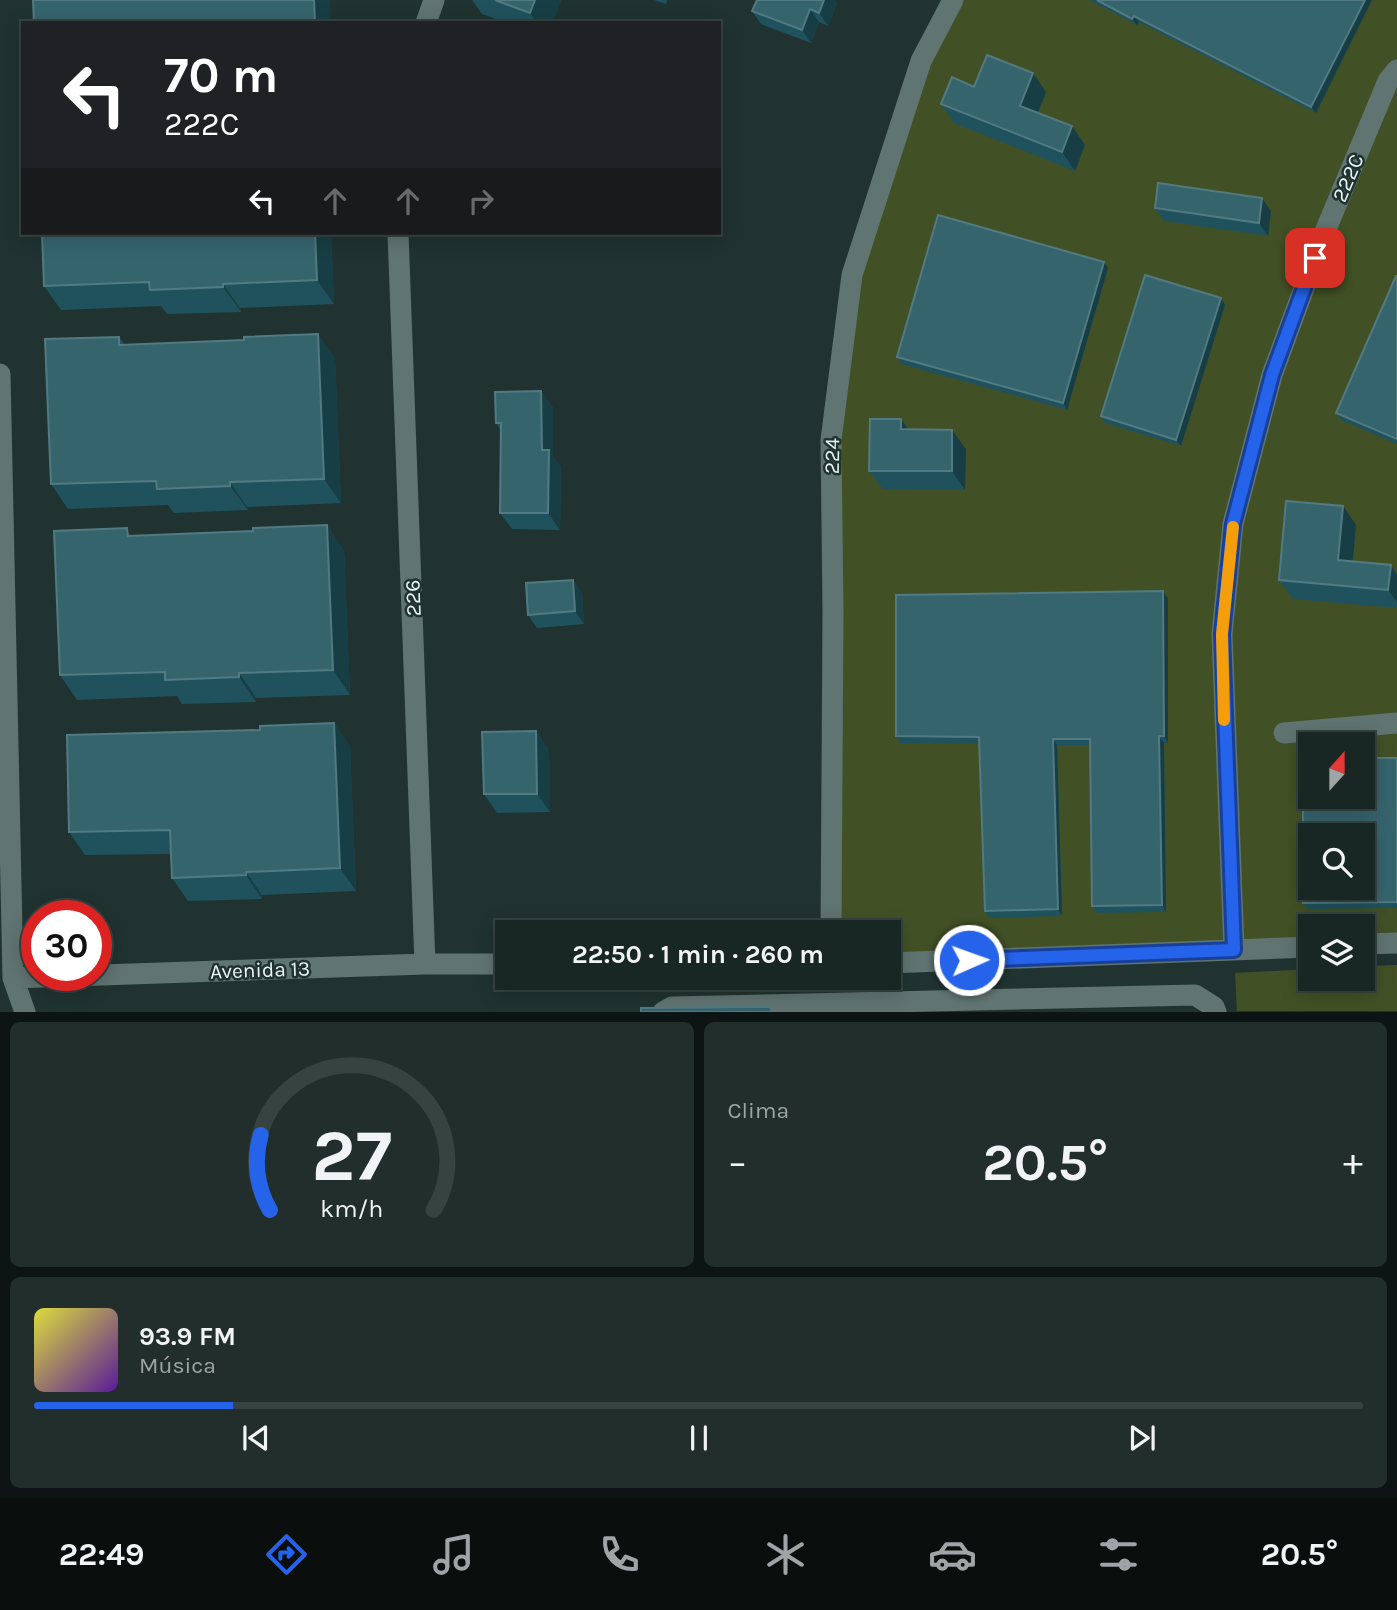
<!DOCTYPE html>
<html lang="es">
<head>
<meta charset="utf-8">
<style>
  :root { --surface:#182624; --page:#212e2c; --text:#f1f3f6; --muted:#9fa5a6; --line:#364341; --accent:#2563eb }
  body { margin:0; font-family:Karla,sans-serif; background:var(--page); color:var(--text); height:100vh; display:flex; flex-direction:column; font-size:26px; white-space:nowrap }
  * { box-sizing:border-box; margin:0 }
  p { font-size:23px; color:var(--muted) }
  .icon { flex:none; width:38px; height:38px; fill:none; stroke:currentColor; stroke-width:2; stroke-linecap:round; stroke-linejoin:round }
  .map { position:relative; height:1012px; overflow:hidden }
  .side { display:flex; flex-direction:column; gap:10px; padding:10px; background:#0d1514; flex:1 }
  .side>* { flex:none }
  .hud { position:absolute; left:21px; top:21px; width:700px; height:214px; border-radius:0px; box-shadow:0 4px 18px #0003,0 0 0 2px var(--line); background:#202124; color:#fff; overflow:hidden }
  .needle { width:46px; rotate:21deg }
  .fabs { position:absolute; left:1298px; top:732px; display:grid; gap:14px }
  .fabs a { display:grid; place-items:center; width:77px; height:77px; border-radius:0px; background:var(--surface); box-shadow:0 4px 18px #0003,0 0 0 2px var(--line); font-size:35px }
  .speed { position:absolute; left:21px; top:900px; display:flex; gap:14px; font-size:35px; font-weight:700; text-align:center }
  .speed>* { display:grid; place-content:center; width:91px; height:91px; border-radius:50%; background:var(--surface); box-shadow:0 4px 18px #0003,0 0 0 2px var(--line); line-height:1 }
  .speed .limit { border:10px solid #d22; background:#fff; color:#111 }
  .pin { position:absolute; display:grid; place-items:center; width:60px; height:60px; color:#fff; margin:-30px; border-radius:14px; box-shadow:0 4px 10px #0006 }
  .me { position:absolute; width:77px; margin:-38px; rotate:88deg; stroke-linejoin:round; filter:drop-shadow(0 0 5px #0008) }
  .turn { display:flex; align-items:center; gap:24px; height:147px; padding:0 28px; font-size:32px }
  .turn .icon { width:91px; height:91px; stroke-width:2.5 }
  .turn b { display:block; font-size:49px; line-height:60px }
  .lanes { display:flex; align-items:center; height:66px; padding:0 28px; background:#0003; justify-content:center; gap:35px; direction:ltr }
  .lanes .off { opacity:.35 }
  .big { font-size:52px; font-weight:700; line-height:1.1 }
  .side .card { flex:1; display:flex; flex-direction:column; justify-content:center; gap:10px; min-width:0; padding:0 24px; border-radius:10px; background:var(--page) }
  .side .dial { align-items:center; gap:0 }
  .dial svg { height:182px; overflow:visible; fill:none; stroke:var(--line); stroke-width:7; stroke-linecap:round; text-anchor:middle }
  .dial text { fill:var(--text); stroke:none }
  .song { display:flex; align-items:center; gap:21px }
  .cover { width:84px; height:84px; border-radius:10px; background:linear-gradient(135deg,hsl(60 70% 55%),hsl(270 70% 35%)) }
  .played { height:7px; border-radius:4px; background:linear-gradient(90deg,var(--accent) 15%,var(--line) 15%) }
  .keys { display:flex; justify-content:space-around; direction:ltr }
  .heat { display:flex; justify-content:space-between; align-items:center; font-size:38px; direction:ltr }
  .side .tiles { flex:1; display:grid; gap:10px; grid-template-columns:1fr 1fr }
  .card:last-child { grid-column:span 2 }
  .trip { position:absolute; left:495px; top:920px; width:406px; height:70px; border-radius:0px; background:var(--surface); box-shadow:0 4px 18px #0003,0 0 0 2px var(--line); font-weight:700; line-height:70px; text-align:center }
  .dock { display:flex; height:112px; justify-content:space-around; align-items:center; background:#0a0f0e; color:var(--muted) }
  .dock .icon { width:49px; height:49px }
  .dock .current { color:var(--accent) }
  .dock b { font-size:32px; color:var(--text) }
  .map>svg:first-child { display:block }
  .green { fill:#425125; fill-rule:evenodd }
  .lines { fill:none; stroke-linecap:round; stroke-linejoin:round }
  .minor { stroke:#607471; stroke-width:21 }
  .wall { fill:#20525d }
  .shaded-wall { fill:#173e44 }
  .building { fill:#36646d; stroke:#527a82; stroke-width:2; fill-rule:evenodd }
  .route-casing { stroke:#184099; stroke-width:18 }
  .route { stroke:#2563eb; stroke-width:12 }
  .slow { stroke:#f59e0b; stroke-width:12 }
  .labels { text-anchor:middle; stroke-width:5; stroke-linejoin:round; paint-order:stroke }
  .street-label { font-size:21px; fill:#e8f4f2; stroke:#203330 }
</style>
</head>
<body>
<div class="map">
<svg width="1397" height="1012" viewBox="0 0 1397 1012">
  <rect width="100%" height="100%" fill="#203330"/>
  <!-- green -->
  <path class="green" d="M953,0h444v943l-34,1v-18h-52v21l-422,16v-30h-58l1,-359 20,-299zM1311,744h52v52h-52zM1311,835h52v52h-52z
    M1397,965v46h-160l-2,-38 76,-4v9h52v-12z"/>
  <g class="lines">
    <!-- minor -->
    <path class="minor" d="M426,23l8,-23
      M398,233l27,731
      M0,374l13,604 12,34
      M1284,733l113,-10
      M831,933l2,-321 -2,-172 21,-165 69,-214 32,-61
      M1363,944l34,-1
      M1234,950l-12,-316 11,-110 39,-149 52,-141 64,-153 9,-11
      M889,963l422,-16
      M13,978l412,-14h83
      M663,1012l9,-5 523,-12 19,12 2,5"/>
  </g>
  <!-- wall -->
  <path class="wall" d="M472,0h89l-8,23h-46l-25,-9z
    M654,0h13l-1,4z
    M757,0h78l2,3 -9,23 -9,-4 -8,21 -50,-19 -9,-13z
    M1089,0h283l-56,113 -177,-91 -2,3z
    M1033,73l13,19 -8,21 34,13 13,19 -10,26 -121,-48 -13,-19 33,-17z
    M1155,208l116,3 -3,25 -104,-15z
    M42,233h289l3,71 -94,4 1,4 -74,2 -6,-8 -100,4 -17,-24z
    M1108,268l-41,142 -166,-46 -4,-7z
    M1397,276v168l-56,-24 -5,-7z
    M1221,298l4,7 -44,141 -76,-23 -4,-7z
    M119,337l6,8 210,13 6,145 -94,4 1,3 -74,3 -6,-8 -100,4 -17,-25z
    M541,391l12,17v49l8,10 -1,63 -48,-1 -12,-16 1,-82 -5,-8z
    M901,419l7,10 58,20 -1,41 -82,-1 -14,-18z
    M1343,506l13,19 -3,37 38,3 6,10v33l-104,-9 -14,-19z
    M133,536l211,14 6,145 -94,3v4l-74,2 -5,-8 -100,4 -17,-25z
    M573,580l9,13 2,31 -47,4 -9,-13z
    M1168,598v145h-4l2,169 -69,1 -5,-7 -2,-161h-33l5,171 -73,2 -4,-7 -5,-167 -80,-1 -4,-7z
    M334,723l16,24 6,144 -94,4v4l-74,2 -16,-23 -1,-24 -86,1 -16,-23 191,-102z
    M536,731l13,19 1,62 -53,1 -13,-19z
    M1397,758v150l-89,1 -5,-6z"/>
  <!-- shaded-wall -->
  <path class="shaded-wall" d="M314,0h16l1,23h-16z
    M535,0h26l-8,23h-16l-7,-10z
    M824,0h11l2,3 -9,23 -9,-13z
    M1365,0h7l-56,113 -5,-6z
    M810,9l9,13 -8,21 -9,-13z
    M1134,16l5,6 -2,3 -5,-6z
    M1033,73l13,19 -13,32 -13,-18z
    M1072,126l13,19 -10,26 -13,-19z
    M1262,198l9,13 -3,25 -9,-13z
    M315,233h16l3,71 -17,-24z
    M1104,262l4,6 -41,142 -4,-7z
    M223,284l17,24 1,4 -18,-25z
    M1221,298l4,7 -44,141 -5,-6z
    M318,334l17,24 6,145 -17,-24z
    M541,391l12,17v49l8,10 -1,63 -12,-17 -6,-63z
    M901,419l13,19 -13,-9z
    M952,430l14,19 -1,41 -13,-19z
    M230,482l17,25 1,3 -18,-24z
    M1343,506l13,19 -5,54 -13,-19z
    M327,525l17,25 6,145 -17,-25z
    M1391,565l6,10v27l-9,-12z
    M573,580l9,13 2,31 -9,-13z
    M1163,591l5,7v145l-4,-7z
    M239,673l17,25v4l-17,-25z
    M334,723l16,24 6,144 -16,-23z
    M536,731l13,19 1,62 -13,-18z
    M1159,736l5,7 2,169 -4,-7z
    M1053,739l4,6 5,171 -4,-7z
    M246,872l16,23v4l-16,-24z"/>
  <!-- building -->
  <path class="building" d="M33,0h281l1,23h-281z
    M495,0h40l-5,13z
    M757,0h67l-5,13 -9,-4 -8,21 -50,-19z
    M1097,0h268l-54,107 -177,-91 -2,3z
    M987,55l46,18 -13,33 52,20 -10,26 -121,-48 11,-27 22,10z
    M1158,183l104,15 -3,25 -104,-15z
    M938,215l166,47 -41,141 -166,-46z
    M42,233h273l2,47 -94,4v3l-73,3 -1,-8 -105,4z
    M1145,275l76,23 -45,142 -75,-24z
    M1396,276h1v163l-61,-26z
    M318,334l6,145 -94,3v4l-73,3 -1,-8 -105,3 -6,-145 74,-2v8l125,-5v-3z
    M541,391l1,59h7l-1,63h-48l1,-90h-5l-1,-31z
    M870,419h31v10l51,1v41h-83z
    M1286,501l57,5 -5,54 53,5 -3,25 -109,-10z
    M327,525l6,145 -94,3v4l-74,3v-8l-105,3 -6,-144 73,-3 1,8 125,-5v-3z
    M573,580l2,31 -47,4 -2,-32z
    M1163,591l1,145h-5l3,169 -70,1 -2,-167h-37l5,170 -73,2 -6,-174 -83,-1v-141z
    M334,723l6,145 -94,4v3l-74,3 -2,-48 -101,2 -2,-97 193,-5v-4z
    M536,731l1,63h-53l-2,-62z
    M1303,758h8v38h52v-38h34v144l-94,1zM1311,835h52v52h-52z
    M771,1007v5h-130v-4z"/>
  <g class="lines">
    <defs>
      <path id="route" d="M969,960l265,-10 -12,-316 11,-110 39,-149 43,-117"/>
    </defs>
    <!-- route casing -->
    <use href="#route" class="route-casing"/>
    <!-- route -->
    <use href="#route" class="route"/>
    <!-- slow -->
    <path class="slow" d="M1224,720l-2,-86 11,-107"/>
  </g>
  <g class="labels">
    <!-- street labels -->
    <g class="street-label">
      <text transform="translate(1348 178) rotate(-67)" y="7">222C</text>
      <text transform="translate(832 456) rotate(-89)" y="7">224</text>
      <text transform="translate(413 598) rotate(-92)" y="7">226</text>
      <text transform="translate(260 970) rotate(-2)" y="7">Avenida 13</text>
    </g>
  </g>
</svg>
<div class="fabs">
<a><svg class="needle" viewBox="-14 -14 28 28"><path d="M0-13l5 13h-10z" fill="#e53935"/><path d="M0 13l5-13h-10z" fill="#9fa5a6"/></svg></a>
<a><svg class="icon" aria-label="search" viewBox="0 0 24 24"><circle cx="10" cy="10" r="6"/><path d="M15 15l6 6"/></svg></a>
<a><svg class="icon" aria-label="layers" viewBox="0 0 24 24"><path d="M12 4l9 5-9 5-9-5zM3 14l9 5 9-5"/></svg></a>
</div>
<div class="speed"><div class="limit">30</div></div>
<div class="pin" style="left:1315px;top:258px;background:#d93025"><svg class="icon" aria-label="arrive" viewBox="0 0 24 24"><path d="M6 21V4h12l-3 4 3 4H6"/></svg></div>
<svg class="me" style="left:969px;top:960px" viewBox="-20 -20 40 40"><circle r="17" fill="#2563eb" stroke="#fff" stroke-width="3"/><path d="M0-11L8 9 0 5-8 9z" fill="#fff"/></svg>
<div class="trip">22:50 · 1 min · 260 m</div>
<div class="hud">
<div class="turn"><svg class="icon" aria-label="left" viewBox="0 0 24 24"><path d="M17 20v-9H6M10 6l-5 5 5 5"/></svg><div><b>70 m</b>222C</div></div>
<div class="lanes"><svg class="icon" aria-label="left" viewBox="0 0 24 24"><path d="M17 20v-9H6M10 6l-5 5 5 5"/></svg><svg class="icon off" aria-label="ahead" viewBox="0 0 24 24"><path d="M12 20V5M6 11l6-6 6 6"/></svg><svg class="icon off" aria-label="ahead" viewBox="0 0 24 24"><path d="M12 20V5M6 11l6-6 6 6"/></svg><svg class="icon off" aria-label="right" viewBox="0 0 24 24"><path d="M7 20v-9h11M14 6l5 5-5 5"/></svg></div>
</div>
</div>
<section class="side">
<div class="tiles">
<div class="card dial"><svg viewBox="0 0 100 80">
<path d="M14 69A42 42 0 1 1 86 69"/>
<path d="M14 69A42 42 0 0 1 10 36" stroke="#2563eb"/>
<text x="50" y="56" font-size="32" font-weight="700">27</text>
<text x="50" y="72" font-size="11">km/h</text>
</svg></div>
<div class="card"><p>Clima</p>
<div class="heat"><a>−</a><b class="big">20.5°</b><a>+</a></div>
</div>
<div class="card">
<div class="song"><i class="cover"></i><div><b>93.9 FM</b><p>Música</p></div></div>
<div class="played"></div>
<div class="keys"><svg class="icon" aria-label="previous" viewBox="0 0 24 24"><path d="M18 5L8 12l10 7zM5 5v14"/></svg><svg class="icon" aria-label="pause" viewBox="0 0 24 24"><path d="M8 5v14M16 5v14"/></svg><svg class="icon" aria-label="next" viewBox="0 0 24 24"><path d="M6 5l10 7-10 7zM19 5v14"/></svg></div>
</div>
</div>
</section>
<nav class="dock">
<b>22:49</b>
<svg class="icon current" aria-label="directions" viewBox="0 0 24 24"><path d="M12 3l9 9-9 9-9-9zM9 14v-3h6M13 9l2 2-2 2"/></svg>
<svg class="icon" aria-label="music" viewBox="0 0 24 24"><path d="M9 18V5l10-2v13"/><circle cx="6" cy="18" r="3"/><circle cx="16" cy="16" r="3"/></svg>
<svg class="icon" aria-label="phone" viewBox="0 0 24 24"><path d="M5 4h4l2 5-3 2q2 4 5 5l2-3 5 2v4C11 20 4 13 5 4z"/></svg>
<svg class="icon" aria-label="climate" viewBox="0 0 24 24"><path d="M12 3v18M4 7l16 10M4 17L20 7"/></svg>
<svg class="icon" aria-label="car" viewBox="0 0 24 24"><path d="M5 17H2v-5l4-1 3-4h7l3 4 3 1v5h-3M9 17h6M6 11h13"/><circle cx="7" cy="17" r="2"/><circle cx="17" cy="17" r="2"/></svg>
<svg class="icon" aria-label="filters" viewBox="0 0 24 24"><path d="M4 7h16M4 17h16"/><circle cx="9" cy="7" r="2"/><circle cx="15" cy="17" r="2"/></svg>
<b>20.5°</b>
</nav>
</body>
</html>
